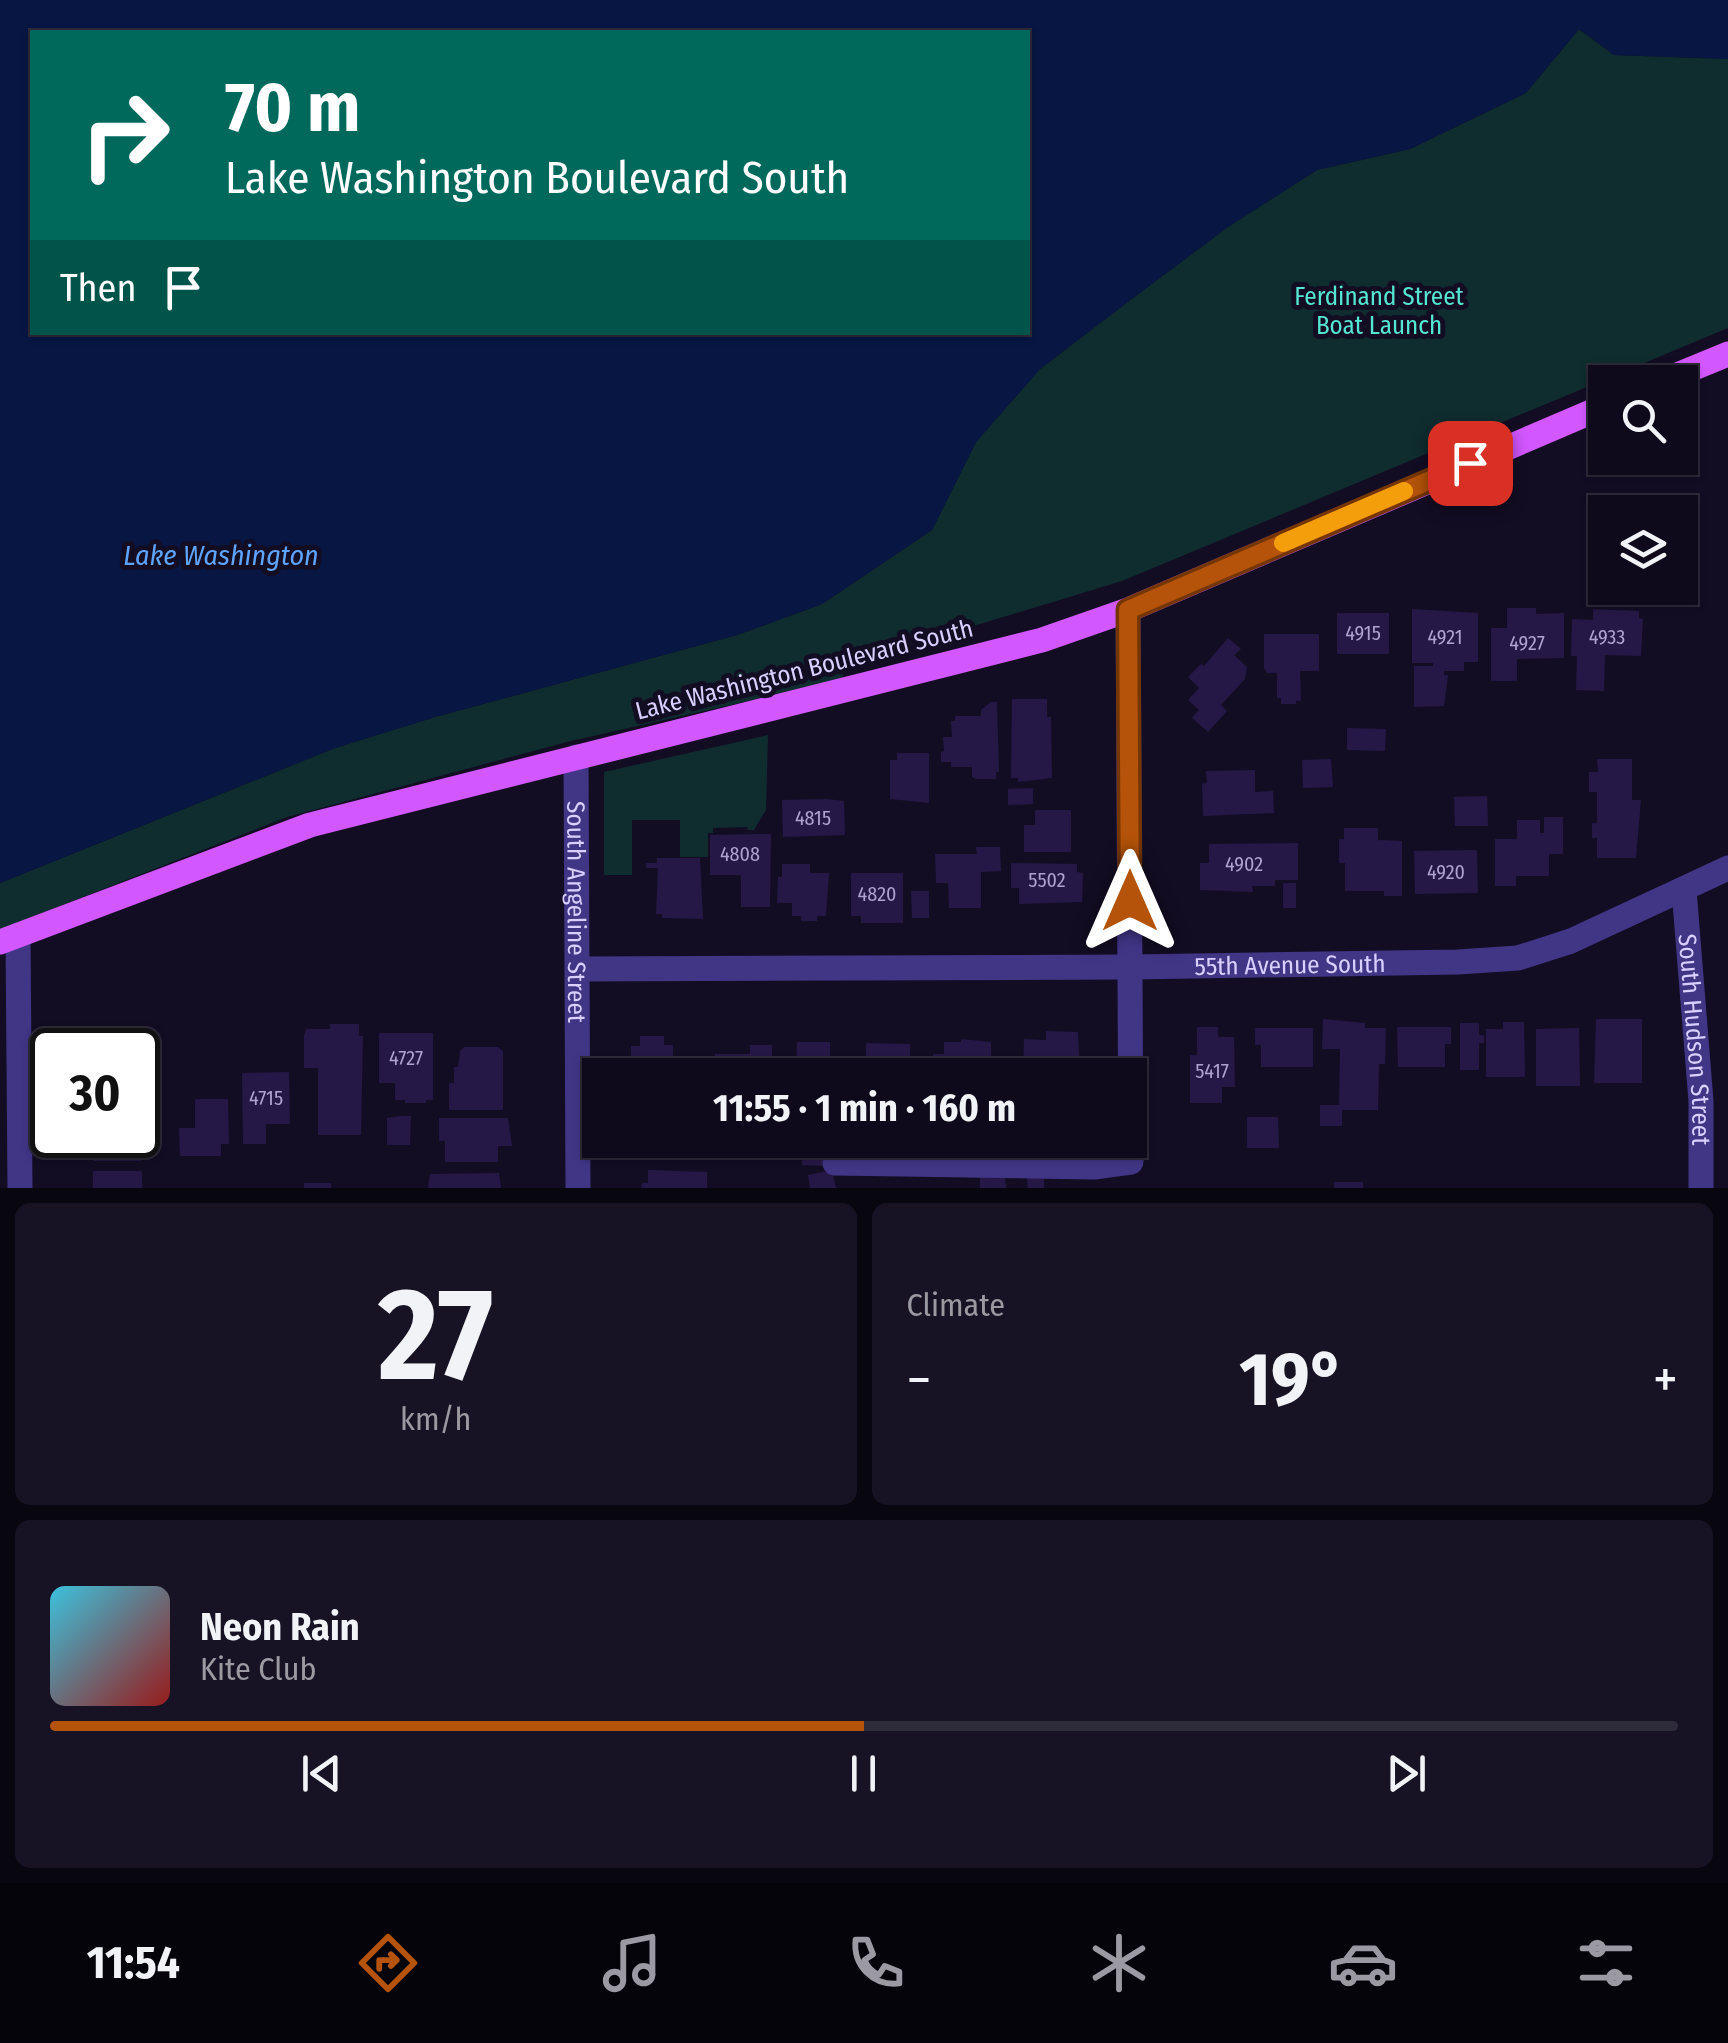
<!DOCTYPE html>
<html lang="en">
<head>
<meta charset="utf-8">
<style>
  :root { --surface:#0e0a1b; --page:#171324; --text:#f1f3f6; --muted:#9b9aa3; --line:#2e2b3a; --accent:#b45309 }
  body { margin:0; font-family:"Fira Sans Condensed",sans-serif; background:var(--page); color:var(--text); height:100vh; display:flex; flex-direction:column; font-size:38px; white-space:nowrap }
  * { box-sizing:border-box; margin:0 }
  p { font-size:32px; color:var(--muted) }
  .icon { flex:none; width:55px; height:55px; fill:none; stroke:currentColor; stroke-width:2; stroke-linecap:round; stroke-linejoin:round }
  .map { position:relative; height:1188px; overflow:hidden }
  .drawer { display:flex; flex-direction:column; gap:15px; padding:15px; background:#08060f; flex:1 }
  .drawer>* { flex:none }
  .guide { position:absolute; left:30px; top:30px; width:1000px; height:305px; border-radius:0px; box-shadow:0 2px 8px #0004,0 0 0 2px var(--line); background:#00695c; color:#fff; overflow:hidden }
  .controls { position:absolute; left:1588px; top:365px; display:grid; gap:20px }
  .controls a { display:grid; place-items:center; width:110px; height:110px; border-radius:0px; background:var(--surface); box-shadow:0 2px 8px #0004,0 0 0 2px var(--line); font-size:50px }
  .speed { position:absolute; left:30px; top:1028px; display:flex; gap:20px; font-size:50px; font-weight:700; text-align:center }
  .speed>* { display:grid; place-content:center; width:130px; height:130px; border-radius:50%; background:var(--surface); box-shadow:0 2px 8px #0004,0 0 0 2px var(--line); line-height:1 }
  .speed .limit { border:5px solid #111; border-radius:15px; background:#fff; color:#111 }
  .pin { position:absolute; display:grid; place-items:center; width:85px; height:85px; color:#fff; margin:-42px; border-radius:20px; box-shadow:0 5px 15px #0006 }
  .me { position:absolute; width:110px; margin:-55px; rotate:0deg; stroke-linejoin:round; filter:drop-shadow(0 0 8px #0008) }
  .turn { display:flex; align-items:center; gap:35px; height:210px; padding:0 30px; font-size:45px }
  .turn .icon { width:130px; height:130px; stroke-width:2.5 }
  .turn b { display:block; font-size:70px; line-height:85px }
  .then { display:flex; align-items:center; height:95px; padding:0 30px; background:#0003; gap:20px; font-size:38px }
  .big { font-size:75px; font-weight:700; line-height:1.1 }
  .drawer .card { flex:1; display:flex; flex-direction:column; justify-content:center; gap:15px; min-width:0; padding:0 35px; border-radius:15px; background:var(--page) }
  .drawer .dial { align-items:center; gap:0 }
  .dial b { font-size:130px; line-height:1 }
  .song { display:flex; align-items:center; gap:30px }
  .cover { width:120px; height:120px; border-radius:15px; background:linear-gradient(135deg,hsl(190 70% 55%),hsl(0 70% 35%)) }
  .played { height:10px; border-radius:5px; background:linear-gradient(90deg,var(--accent) 50%,var(--line) 50%) }
  .keys { display:flex; justify-content:space-around; direction:ltr }
  .heat { display:flex; justify-content:space-between; align-items:center; font-size:55px; direction:ltr }
  .drawer .tiles { flex:1; display:grid; gap:15px; grid-template-columns:1fr 1fr }
  .card:last-child { grid-column:span 2 }
  .trip { position:absolute; left:582px; top:1058px; width:565px; height:100px; border-radius:0px; background:var(--surface); box-shadow:0 2px 8px #0004,0 0 0 2px var(--line); font-weight:700; line-height:100px; text-align:center }
  .tab-bar { display:flex; height:160px; justify-content:space-around; align-items:center; background:#06040b; color:var(--muted) }
  .tab-bar .icon { width:70px; height:70px }
  .tab-bar .on { color:var(--accent) }
  .tab-bar b { font-size:45px; color:var(--text) }
  .map>svg:first-child { display:block }
  .green { fill:#0f2c2f }
  .water { fill:#071643; fill-rule:evenodd }
  .building { fill:#261846 }
  .lines { fill:none; stroke-linecap:round; stroke-linejoin:round }
  .minor { stroke:#413586; stroke-width:25 }
  .major { stroke:#d257ff; stroke-width:25 }
  .route-casing { stroke:#753606; stroke-width:25 }
  .route { stroke:#b45309; stroke-width:18 }
  .slow { stroke:#f59e0b; stroke-width:18 }
  .labels { text-anchor:middle; stroke-width:10; stroke-linejoin:round; paint-order:stroke }
  .number-label { font-size:20px; fill:#ada2d1 }
  .park-label { font-size:25px; fill:#55e6d1; stroke:#130d24 }
  .street-label { font-size:25px; fill:#dad0ff; stroke:#130d24 }
  .water-label { font-size:28px; font-style:italic; fill:#5ea4ff; stroke:#130d24 }
</style>
</head>
<body>
<div class="map">
<svg width="1728" height="1188" viewBox="0 0 1728 1188">
  <rect width="100%" height="100%" fill="#130d24"/>
  <!-- green -->
  <path class="green" d="M1579,29l35,26 114,4v269l-606,253 -277,84 -3,15 -271,61 -284,76 -286,112 -1,28v-74l335,-135 100,-31 302,-82 85,-31 110,-74 44,-88 64,-73 93,-71 95,-71 89,-57 93,-21 116,-56z
    M768,735l-2,75 -12,20h-6l-1,-3 -34,1v5h-5v24h-28v-37h-48v55h-28v-103z"/>
  <!-- water -->
  <path class="water" d="M0,0h1728v59l-114,-4 -35,-26 -53,64 -116,56 -93,21 -89,57 -95,71 -93,71 -64,73 -44,88 -110,74 -85,31 -302,82 -100,31 -335,135zM32,32h996v300h-996z"/>
  <!-- building -->
  <path class="building" d="M1507,608h29v6l28,-1v45l-47,1v22h-26v-53h16z
    M1412,609l66,4v49h-14v9h-20v4h4l-4,31 -30,1v-41h19v-3h-21z
    M1593,609l46,2v7l4,1 -2,37 -36,-1 -1,36 -28,-1 1,-34h-6l1,-37 21,1z
    M1337,613h52v41h-52z
    M1264,634h55v37h-19l1,30h-5v3h-15v-6h-4v-25h-10l-3,-5z
    M1228,638l13,11 -7,6 13,12 -2,12 -24,26 6,6 -19,21 -16,-14 7,-8 -11,-10 11,-12 -11,-11 13,-13 3,2z
    M1012,699h35v18h4l1,61 -34,4v-4h-7z
    M991,702h6l2,70h-3v7h-20l-4,-2v-10h-21v-5h-10v-10l3,-1 -1,-14h9l-1,-16h4v-5h26v-6z
    M1347,728l39,1 -1,22 -38,-1z
    M897,753h32v50l-39,-4v-39h7z
    M1331,759l2,28 -30,1 -1,-28z
    M1597,759h35v41h9l-5,58h-39v-20h-5v-15h5v-31h-8v-20h9z
    M1255,770v22l18,-1 1,22 -71,3 -1,-32 5,-1 -1,-12z
    M1033,788v16l-25,1v-16z
    M1487,796l1,30h-33l-1,-29z
    M827,799l17,2 1,34 -62,2 -1,-37z
    M1035,810h36v42h-47v-27h11z
    M1544,817h19v37h-14v22h-33v10h-21v-47h22v-19h23v13h4z
    M1344,828h34v12l24,1v55h-18v-5h-39v-28h-6v-24h5z
    M771,834l-1,73h-29v-32h-31v-40z
    M1298,843v37h-23v6h-23l1,6 -53,-2v-27h9v-19z
    M976,847h24l1,24 -20,1v36h-32l-1,-25h-12l-1,-29h42z
    M1477,850l1,43 -63,1 -1,-43z
    M657,858h43l3,61 -41,-1v-4h-6l2,-46h-12v-5h11z
    M1011,863l66,1v8l6,1 -1,29 -63,2v-16h-8z
    M782,864h28v9h19l-3,43h-9v5h-16v-5h-9v-13h-15l1,-26h4z
    M851,873h52v50h-42v-7h-10z
    M1283,883h13v25h-13z
    M911,891h18v27h-17z
    M1323,1019l42,4v5h21l-1,36h-6l-1,46h-36v16h-22v-21h19l1,-56h-18z
    M1596,1019h46v64h-48z
    M1503,1022h21l1,55h-39v-48h17z
    M1460,1023h19v12h5v8h-5v27h-19z
    M330,1024h29v12h4l-2,99h-43v-67h-14v-32l2,-7h24z
    M1197,1027h21v10h16l1,50h-13v16h-32v-48h7z
    M1397,1027h54v17h-6v23h-47z
    M1255,1028h58v39h-52v-22h-6z
    M1579,1028l1,58h-44v-57z
    M1046,1031l32,1 2,43h-57l1,-36 22,1z
    M379,1033h54v67h-7v3h-21v-3h-10v-17h-16z
    M640,1036h24v9h9v30h-37v-7h-5v-22h9z
    M961,1039l30,3v33h-58v-21h11v-12h17z
    M797,1042h33v33h-34z
    M866,1043l44,1v31h-49v-12h5z
    M750,1045h22v30h-57v-21h35z
    M464,1047h34l5,4v59h-54v-27h5v-16h4l2,-16z
    M289,1072l1,52h-24v20h-23l-1,-71z
    M195,1099h33l1,45h-8v12h-41l-1,-28h16z
    M138,1115h3v46h-47l1,-26h43z
    M401,1116h10l-1,29h-23v-27z
    M1247,1117h31l1,31h-32z
    M439,1118h69l4,28h-14v16h-53v-21h-6z
    M802,1140h26v26l-26,-1z
    M934,1140h32v10h-32z
    M1048,1140h27l-1,12 -38,-3 1,-7z
    M648,1170l59,2v16h-66l1,-5h6z
    M832,1170l4,18h-26l-2,-13z
    M93,1171h49v17h-49z
    M499,1173l2,15h-73l2,-14z
    M980,1176h25l1,12h-26z
    M1027,1176h17v12h-16z
    M1334,1182h29v6h-29z
    M304,1183h27v5h-27z"/>
  <g class="lines">
    <!-- minor -->
    <g class="minor">
      <path id="s1" d="M576,757l2,431"/>
      <path id="s2" d="M1684,890l17,211v87"/>
      <path d="M18,935l2,253"/>
      <path id="s3" d="M580,969l551,-2 327,-5 60,-4 53,-17 157,-73"/>
      <path d="M835,1163l259,4 37,-5 -3,-552"/>
    </g>
    <!-- major -->
    <path class="major" d="M1660,382l68,-28
      M0,942l310,-117 732,-185 86,-30 477,-204"/>
  </g>
  <g class="lines">
    <defs>
      <path id="route" d="M1130,901l-2,-291 342,-147"/>
    </defs>
    <!-- route casing -->
    <use href="#route" class="route-casing"/>
    <!-- route -->
    <use href="#route" class="route"/>
    <!-- slow -->
    <path class="slow" d="M1283,543l121,-52"/>
  </g>
  <g class="labels">
    <!-- number labels -->
    <g class="number-label">
      <text x="1363" y="640">4915</text>
      <text x="1445" y="644">4921</text>
      <text x="1607" y="644">4933</text>
      <text x="1527" y="650">4927</text>
      <text x="813" y="825">4815</text>
      <text x="740" y="861">4808</text>
      <text x="1244" y="871">4902</text>
      <text x="1446" y="879">4920</text>
      <text x="1047" y="887">5502</text>
      <text x="877" y="901">4820</text>
      <text x="406" y="1065">4727</text>
      <text x="1212" y="1078">5417</text>
      <text x="266" y="1105">4715</text>
    </g>
    <!-- park labels -->
    <g class="park-label">
      <text x="1379" y="305">Ferdinand Street<tspan x="1379" dy="29">Boat Launch</tspan></text>
    </g>
    <!-- street labels -->
    <g class="street-label">
      <text transform="translate(804 669) rotate(-14)" y="9">Lake Washington Boulevard South</text>
      <text dy="9" stroke="none"><textPath href="#s1" startOffset="155">South Angeline Street</textPath></text>
      <text dy="9" stroke="none"><textPath href="#s3" startOffset="710">55th Avenue South</textPath></text>
      <text dy="9" stroke="none"><textPath href="#s2" startOffset="150">South Hudson Street</textPath></text>
    </g>
    <!-- water labels -->
    <g class="water-label">
      <text x="221" y="565">Lake Washington</text>
    </g>
  </g>
</svg>
<div class="controls">
<a><svg class="icon" aria-label="search" viewBox="0 0 24 24"><circle cx="10" cy="10" r="6"/><path d="M15 15l6 6"/></svg></a>
<a><svg class="icon" aria-label="layers" viewBox="0 0 24 24"><path d="M12 4l9 5-9 5-9-5zM3 14l9 5 9-5"/></svg></a>
</div>
<div class="speed"><div class="limit">30</div></div>
<div class="pin" style="left:1470px;top:463px;background:#d93025"><svg class="icon" aria-label="arrive" viewBox="0 0 24 24"><path d="M6 21V4h12l-3 4 3 4H6"/></svg></div>
<svg class="me" style="left:1130px;top:901px" viewBox="-20 -20 40 40"><path d="M0-17L14 15 0 8-14 15z" fill="#b45309" stroke="#fff" stroke-width="4"/></svg>
<div class="trip">11:55 · 1 min · 160 m</div>
<div class="guide">
<div class="turn"><svg class="icon" aria-label="right" viewBox="0 0 24 24"><path d="M7 20v-9h11M14 6l5 5-5 5"/></svg><div><b>70 m</b>Lake Washington Boulevard South</div></div>
<div class="then">Then<svg class="icon" aria-label="arrive" viewBox="0 0 24 24"><path d="M6 21V4h12l-3 4 3 4H6"/></svg></div>
</div>
</div>
<section class="drawer">
<div class="tiles">
<div class="card dial"><b>27</b><p>km/h</p></div>
<div class="card"><p>Climate</p>
<div class="heat"><a>−</a><b class="big">19°</b><a>+</a></div>
</div>
<div class="card">
<div class="song"><i class="cover"></i><div><b>Neon Rain</b><p>Kite Club</p></div></div>
<div class="played"></div>
<div class="keys"><svg class="icon" aria-label="previous" viewBox="0 0 24 24"><path d="M18 5L8 12l10 7zM5 5v14"/></svg><svg class="icon" aria-label="pause" viewBox="0 0 24 24"><path d="M8 5v14M16 5v14"/></svg><svg class="icon" aria-label="next" viewBox="0 0 24 24"><path d="M6 5l10 7-10 7zM19 5v14"/></svg></div>
</div>
</div>
</section>
<nav class="tab-bar">
<b>11:54</b>
<svg class="icon on" aria-label="directions" viewBox="0 0 24 24"><path d="M12 3l9 9-9 9-9-9zM9 14v-3h6M13 9l2 2-2 2"/></svg>
<svg class="icon" aria-label="music" viewBox="0 0 24 24"><path d="M9 18V5l10-2v13"/><circle cx="6" cy="18" r="3"/><circle cx="16" cy="16" r="3"/></svg>
<svg class="icon" aria-label="phone" viewBox="0 0 24 24"><path d="M5 4h4l2 5-3 2q2 4 5 5l2-3 5 2v4C11 20 4 13 5 4z"/></svg>
<svg class="icon" aria-label="climate" viewBox="0 0 24 24"><path d="M12 3v18M4 7l16 10M4 17L20 7"/></svg>
<svg class="icon" aria-label="car" viewBox="0 0 24 24"><path d="M5 17H2v-5l4-1 3-4h7l3 4 3 1v5h-3M9 17h6M6 11h13"/><circle cx="7" cy="17" r="2"/><circle cx="17" cy="17" r="2"/></svg>
<svg class="icon" aria-label="filters" viewBox="0 0 24 24"><path d="M4 7h16M4 17h16"/><circle cx="9" cy="7" r="2"/><circle cx="15" cy="17" r="2"/></svg>
</nav>
</body>
</html>
